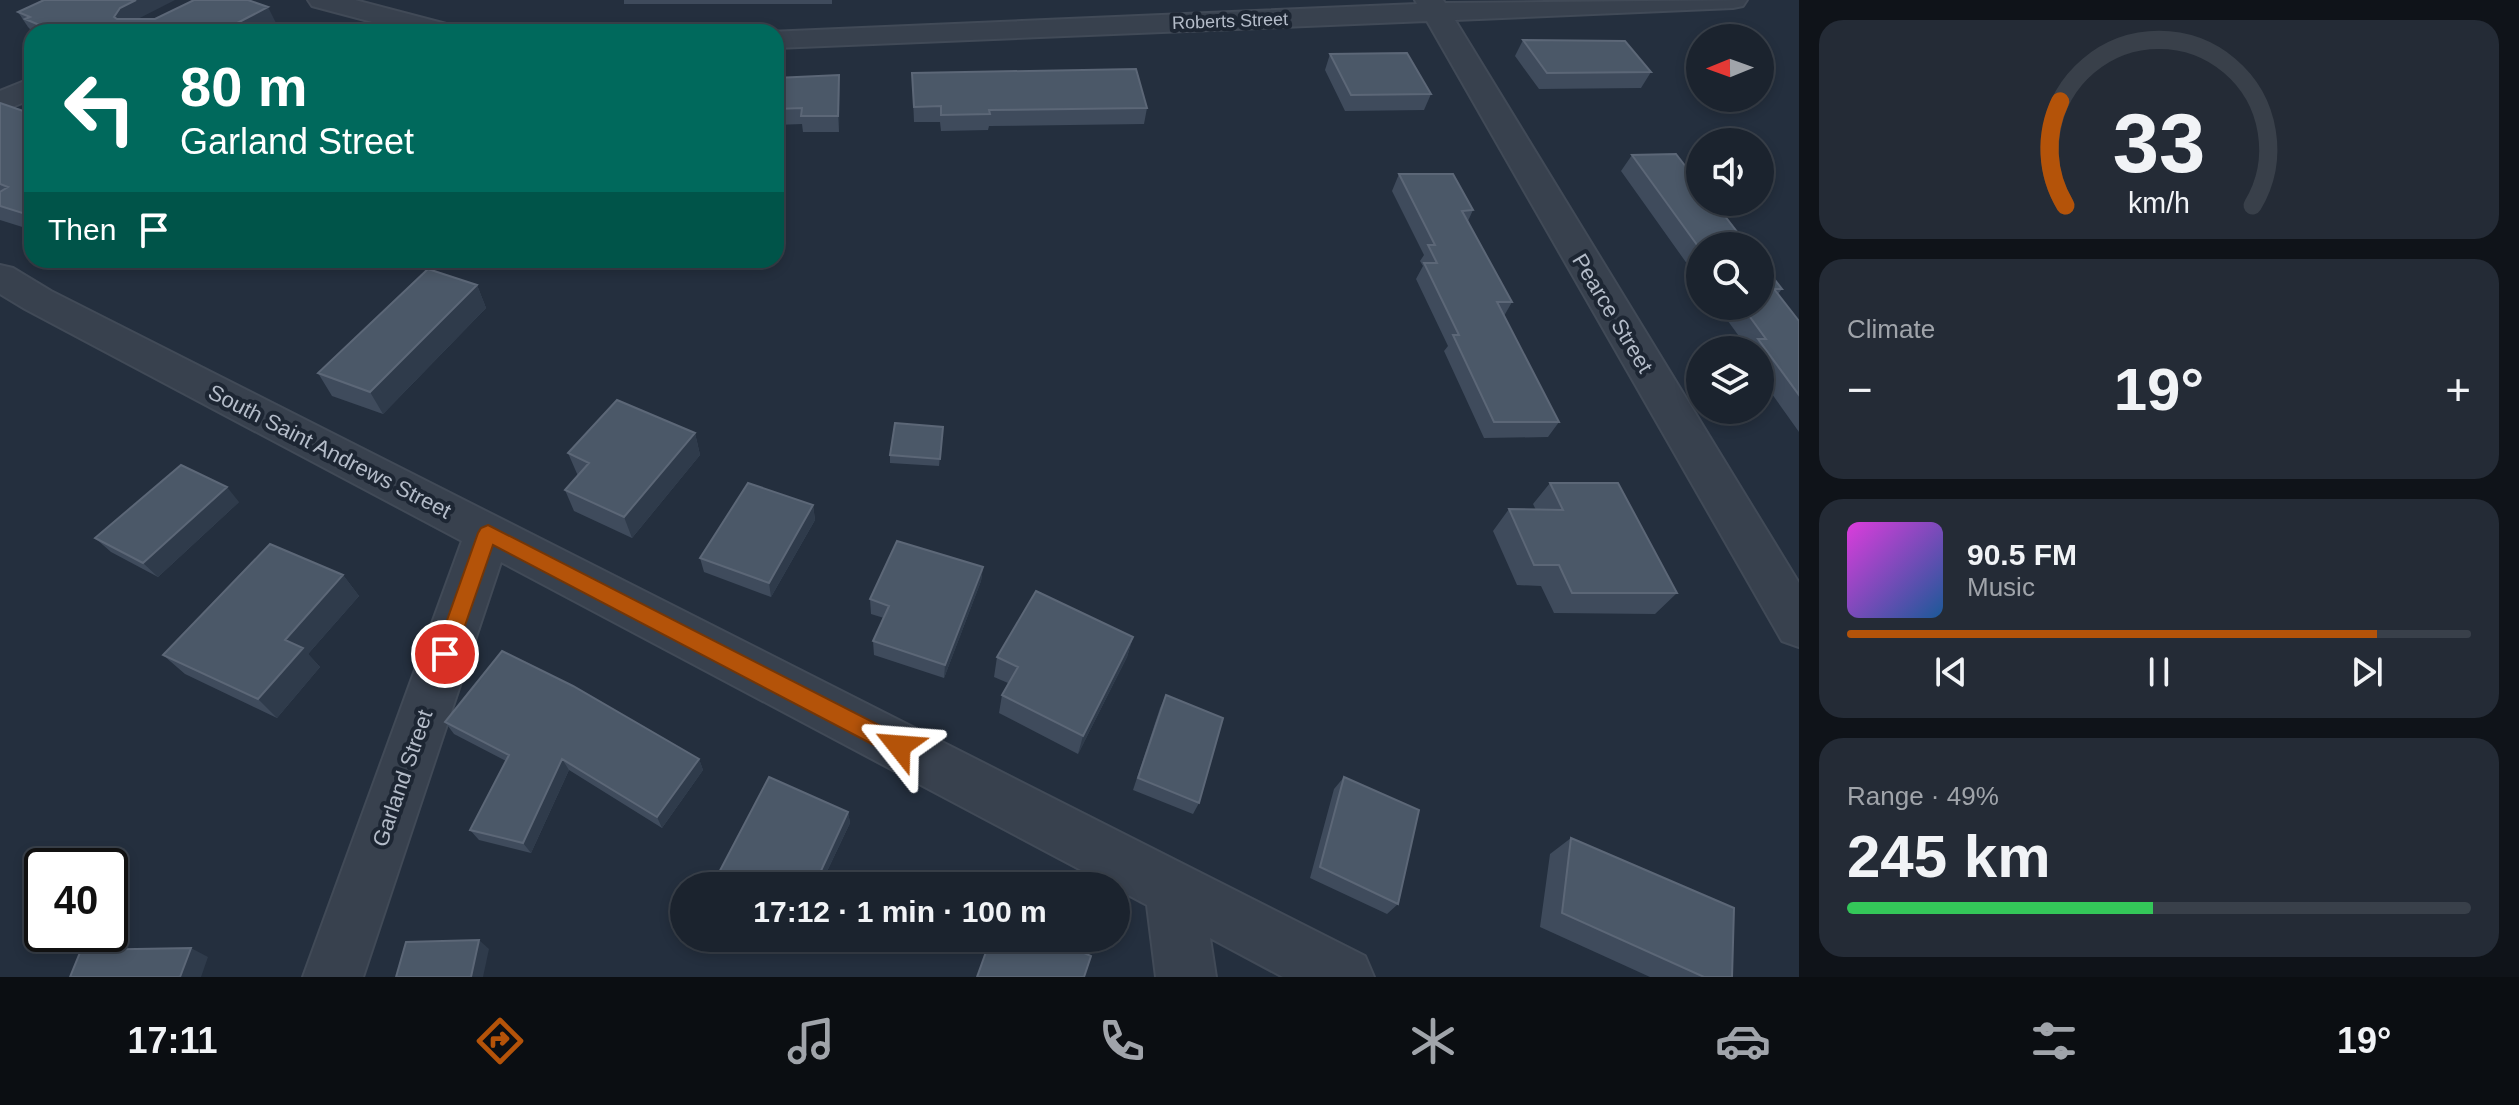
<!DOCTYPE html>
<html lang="en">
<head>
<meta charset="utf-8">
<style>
  :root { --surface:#1b232e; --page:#242b36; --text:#f1f3f6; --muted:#a0a4aa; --line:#39404a; --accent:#b45309 }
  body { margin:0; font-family:Arial,sans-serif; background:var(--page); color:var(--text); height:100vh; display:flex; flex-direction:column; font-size:30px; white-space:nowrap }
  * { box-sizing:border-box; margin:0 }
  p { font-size:26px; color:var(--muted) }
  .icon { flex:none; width:44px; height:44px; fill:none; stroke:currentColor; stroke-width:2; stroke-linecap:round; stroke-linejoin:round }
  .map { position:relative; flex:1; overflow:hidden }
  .drawer { display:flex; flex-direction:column; gap:20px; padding:20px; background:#0f1319; width:720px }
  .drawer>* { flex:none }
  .hud { position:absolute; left:24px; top:24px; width:760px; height:244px; border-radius:24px; box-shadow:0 4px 12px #0003,0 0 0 2px var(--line); background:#00695c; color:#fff; overflow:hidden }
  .needle { width:52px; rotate:269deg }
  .controls { position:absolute; left:1686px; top:24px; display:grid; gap:16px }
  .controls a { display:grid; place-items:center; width:88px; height:88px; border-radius:50%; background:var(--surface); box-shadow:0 4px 12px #0003,0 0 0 2px var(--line); font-size:40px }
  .speed { position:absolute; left:24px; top:848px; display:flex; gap:16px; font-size:40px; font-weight:700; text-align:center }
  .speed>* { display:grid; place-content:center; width:104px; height:104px; border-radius:50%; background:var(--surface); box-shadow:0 4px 12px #0003,0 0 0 2px var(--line); line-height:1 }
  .speed .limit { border:4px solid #111; border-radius:12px; background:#fff; color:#111 }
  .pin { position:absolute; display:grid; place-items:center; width:68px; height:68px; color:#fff; margin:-34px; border:4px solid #fff; border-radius:50%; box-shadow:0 2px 8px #0007 }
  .me { position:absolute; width:88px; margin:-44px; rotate:298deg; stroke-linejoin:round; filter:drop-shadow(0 0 6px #0008) }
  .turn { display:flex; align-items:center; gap:28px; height:168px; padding:0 24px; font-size:36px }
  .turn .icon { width:104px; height:104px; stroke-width:2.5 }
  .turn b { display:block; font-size:56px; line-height:68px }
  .then { display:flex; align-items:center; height:76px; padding:0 24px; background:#0003; gap:16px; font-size:30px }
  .big { font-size:60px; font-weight:800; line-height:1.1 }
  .drawer .tile { flex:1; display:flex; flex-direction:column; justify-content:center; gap:12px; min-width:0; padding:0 28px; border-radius:24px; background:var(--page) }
  .drawer .dial { align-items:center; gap:0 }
  .dial svg { height:208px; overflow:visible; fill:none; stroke:var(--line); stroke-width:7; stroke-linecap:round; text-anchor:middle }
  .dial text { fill:var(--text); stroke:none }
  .song { display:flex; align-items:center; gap:24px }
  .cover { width:96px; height:96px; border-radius:12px; background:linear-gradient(135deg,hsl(300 70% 55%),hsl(210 70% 35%)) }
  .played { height:8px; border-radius:4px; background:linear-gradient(90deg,var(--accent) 85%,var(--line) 85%) }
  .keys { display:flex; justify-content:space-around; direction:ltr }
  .heat { display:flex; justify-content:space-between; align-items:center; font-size:44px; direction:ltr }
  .charge { height:12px; border-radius:6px; background:linear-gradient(90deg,#34c759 49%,var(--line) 0) }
  .trip { position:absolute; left:670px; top:872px; width:460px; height:80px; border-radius:40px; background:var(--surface); box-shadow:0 4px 12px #0003,0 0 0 2px var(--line); font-weight:800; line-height:80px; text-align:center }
  .dock { display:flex; height:128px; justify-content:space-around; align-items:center; background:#0b0e12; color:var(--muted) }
  .dock .icon { width:56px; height:56px }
  .dock .current { color:var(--accent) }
  .dock b { font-size:36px; color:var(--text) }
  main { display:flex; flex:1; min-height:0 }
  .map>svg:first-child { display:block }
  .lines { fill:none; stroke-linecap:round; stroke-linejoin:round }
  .minor-casing { stroke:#414a57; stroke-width:4 }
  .minor { fill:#38414e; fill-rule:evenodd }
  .wall { fill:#3f4b5c }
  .shaded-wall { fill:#2f3b4b }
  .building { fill:#4b5868; stroke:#5c6777; stroke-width:2 }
  .route { fill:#b45309; stroke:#753606; stroke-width:2 }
  .labels { text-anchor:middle; stroke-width:8; stroke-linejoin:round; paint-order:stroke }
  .far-street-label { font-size:18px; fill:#b4bcc9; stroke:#1d2633 }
  .street-label { font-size:22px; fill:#b4bcc9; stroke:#1d2633 }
</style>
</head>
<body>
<main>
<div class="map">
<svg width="1799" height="977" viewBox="0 0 1799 977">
  <rect width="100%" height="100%" fill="#242f3e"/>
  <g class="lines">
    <defs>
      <path id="minor" d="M308,0h47l99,26 5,6h-49l-98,-26z
        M1415,0h28l2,3 302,-3 -4,6 -10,2 -278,12 344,563v64l-17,-6 -355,-620 -651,27v-16h-7l648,-28z
        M32,78v21l-32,13v-21z
        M0,265l13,3 38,23 1314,665 9,21h-91l-73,-39 6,39h-60l-9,-72 -646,-343 -138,415h-60l159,-436 -437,-232 -25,-15z"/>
    </defs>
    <!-- minor casing -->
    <use href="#minor" class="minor-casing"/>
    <!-- minor -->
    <use href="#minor" class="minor"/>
  </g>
  <!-- wall -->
  <path class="wall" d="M624,0h208v4h-208z
    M18,12l120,7 138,4 -18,9h-225l-5,-5z
    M1523,40l128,32 -10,16 -102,1 -24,-33z
    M1330,54l101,40 -7,16 -79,1 -20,-41z
    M912,73l235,35 -3,16 -155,2 -1,4 -47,1 -1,-9h-26z
    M839,75v57h-36l-1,-8 -26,1v-47z
    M0,103l32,11v116l-32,-10z
    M1632,155l68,91v36l-79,-111z
    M1399,174l74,36 -5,11 44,81 -8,14 55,106 -11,15 -64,1 -40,-87 4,-5 -32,-67 7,-13 -3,-5 4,-6 -32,-64z
    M92,260h28l-14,9z
    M1760,261l22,28 -4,5 21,27v111l-39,-55v-27h-11l-32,-44h43z
    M477,285l9,23 -103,106 -51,-18 -14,-23z
    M943,427l-4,39 -49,-3v-8z
    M695,433l5,22 -68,83 -58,-27 -9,-21 13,-14 -10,-23z
    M1550,483l127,110 -22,21 -101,-1 -13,-27 -24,-1 -24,-54 16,-22 27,1 -3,-6z
    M239,502l-81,75 -47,-25 -16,-14z
    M813,505l2,15 -44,77 -67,-25 -4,-14z
    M983,567l-2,14 -37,97 -70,-23 -1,-14 11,-23 -13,-4 -1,-15z
    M343,575l16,21 -51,58 12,13 -43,51 -92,-44 -22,-19z
    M1133,637l-6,20 -49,97 -79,-41 3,-18 6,-12 -14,-6 3,-20z
    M1166,695l33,108 -6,11 -60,-24 27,-82z
    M445,722l254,37 4,11 -41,58 -93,-58 -38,83 -52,-13 -9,-10 36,-69 -52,-27z
    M1344,777l54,127 -11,10 -77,-36 24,-89z
    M848,812l2,11 -30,63h-102l-3,-6z
    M1571,838l133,139h-54l-110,-50 10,-73z"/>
  <!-- shaded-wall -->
  <path class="shaded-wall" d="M136,0h39l-45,23 -7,9 -9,-15 6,-9z
    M268,7l8,16 -18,9h-38z
    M839,75l1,16 -1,41 -1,-16z
    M99,260h21l-14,9z
    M477,285l9,23 -103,106 -13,-22z
    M695,433l5,22 -68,83 -8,-21z
    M227,487l12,15 -81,75 -15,-14z
    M813,505l2,15 -44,77 -2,-14z
    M983,567l-2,14 -37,97 1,-13z
    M343,575l16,21 -51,58 12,13 -43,51 -19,-19 27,-59z
    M1133,637l-6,20 -49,97 5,-18z
    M562,759l7,11 -38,83 -8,-10z
    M699,759l4,11 -41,58 -5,-11z
    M848,812l2,11 -30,63h-6z
    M479,940l10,9 -6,28h-12z
    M191,948l17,9 -7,20h-21z"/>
  <!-- building -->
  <path class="building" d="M44,0h92l-16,8 -6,9 3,2h38l39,-19h54l20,7 -48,25h-164l-31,-13 5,-2 -12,-5z
    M1523,40l102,1 26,31 -104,1z
    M1407,53l24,41 -80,1 -21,-41z
    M1136,69l11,39 -158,2 1,4 -49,1v-9l-27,1 -2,-34z
    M839,75l-1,41h-37l1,-8 -26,1v-31z
    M0,103l32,11v102l-32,-10v-14l8,-5 -8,-3z
    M1676,154l24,31v17h14l34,44h-48v3l-68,-94z
    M1399,174h54l20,36 -11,1 50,91h-15l62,120h-65l-41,-87h6l-35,-72h13l-9,-18h7z
    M1760,261l22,28h-8l25,32v74l-41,-56h8l-24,-33h18z
    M428,269l49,16 -107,107 -52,-19z
    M617,400l78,33 -71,84 -59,-27 24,-27 -21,-10z
    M895,423l48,4 -3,32 -50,-4z
    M181,465l46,22 -84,76 -48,-25z
    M748,483l65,22 -44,78 -69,-25z
    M1550,483h68l59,110h-105l-13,-28h-25l-25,-56 54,1z
    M897,541l86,26 -38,98 -72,-24 16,-35 -19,-7z
    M270,544l73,31 -58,65 18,8 -45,51 -95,-44z
    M1036,591l97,46 -50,99 -81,-41 16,-28 -21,-10z
    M502,651l71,35 126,73 -42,58 -95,-58 -39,84 -53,-13 39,-75 -64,-33z
    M1166,695l57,23 -24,85 -61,-25z
    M769,777l79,35 -34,74h-85l-14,-6z
    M1344,777l75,33 -21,94 -78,-37z
    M1571,838l163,70 -2,69h-28l-142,-64z
    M991,938h60l40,18 -7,21h-107z
    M479,940l-8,37h-75l10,-35z
    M191,948l-11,29h-110l11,-27z"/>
  <!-- route -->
  <path class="route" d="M488,525l418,214 3,7 -3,8 -7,3 -8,-3 -398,-209 -40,115 -8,3 -7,-3 -3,-6 43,-121 3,-5z"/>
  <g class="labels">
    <!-- far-street labels -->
    <g class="far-street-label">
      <text transform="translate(1230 21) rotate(-2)" y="6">Roberts Street</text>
    </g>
    <!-- street labels -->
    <g class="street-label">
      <text transform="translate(1613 313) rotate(59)" y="8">Pearce Street</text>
      <text transform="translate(330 451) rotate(27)" y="8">South Saint Andrews Street</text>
      <text transform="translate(402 778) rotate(-71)" y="8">Garland Street</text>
    </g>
  </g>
</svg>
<div class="controls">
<a><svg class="needle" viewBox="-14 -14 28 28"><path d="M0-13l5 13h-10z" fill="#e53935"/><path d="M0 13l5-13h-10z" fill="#a0a4aa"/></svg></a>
<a><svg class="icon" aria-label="sound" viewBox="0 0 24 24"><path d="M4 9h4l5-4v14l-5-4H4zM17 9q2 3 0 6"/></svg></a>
<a><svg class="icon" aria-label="search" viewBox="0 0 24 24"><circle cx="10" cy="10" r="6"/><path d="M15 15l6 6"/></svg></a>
<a><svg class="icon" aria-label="layers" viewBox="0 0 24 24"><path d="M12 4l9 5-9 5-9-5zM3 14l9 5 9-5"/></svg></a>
</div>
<div class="speed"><div class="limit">40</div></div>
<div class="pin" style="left:445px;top:654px;background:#d93025"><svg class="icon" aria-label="arrive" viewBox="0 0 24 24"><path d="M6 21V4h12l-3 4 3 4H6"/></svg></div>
<svg class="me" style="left:899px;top:746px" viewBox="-20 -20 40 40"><path d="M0-17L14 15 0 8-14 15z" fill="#b45309" stroke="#fff" stroke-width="4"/></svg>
<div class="trip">17:12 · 1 min · 100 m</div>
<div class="hud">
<div class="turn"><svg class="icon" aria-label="left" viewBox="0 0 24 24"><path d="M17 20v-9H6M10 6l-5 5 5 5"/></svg><div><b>80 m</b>Garland Street</div></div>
<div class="then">Then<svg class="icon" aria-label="arrive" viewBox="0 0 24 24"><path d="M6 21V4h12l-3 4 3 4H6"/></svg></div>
</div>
</div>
<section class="drawer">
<div class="tile dial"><svg viewBox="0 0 100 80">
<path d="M14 69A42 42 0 1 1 86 69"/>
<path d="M14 69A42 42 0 0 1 12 29" stroke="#b45309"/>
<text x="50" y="56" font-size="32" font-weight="700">33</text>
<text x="50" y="72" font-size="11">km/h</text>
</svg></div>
<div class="tile"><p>Climate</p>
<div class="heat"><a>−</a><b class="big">19°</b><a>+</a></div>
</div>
<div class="tile">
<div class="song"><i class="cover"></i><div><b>90.5 FM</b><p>Music</p></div></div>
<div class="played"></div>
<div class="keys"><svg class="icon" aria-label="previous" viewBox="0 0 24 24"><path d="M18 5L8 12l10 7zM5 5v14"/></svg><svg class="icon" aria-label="pause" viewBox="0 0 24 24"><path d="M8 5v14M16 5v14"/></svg><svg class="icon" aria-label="next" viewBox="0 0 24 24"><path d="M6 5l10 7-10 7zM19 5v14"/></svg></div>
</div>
<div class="tile"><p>Range · 49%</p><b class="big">245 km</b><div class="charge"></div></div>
</section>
</main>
<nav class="dock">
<b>17:11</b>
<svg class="icon current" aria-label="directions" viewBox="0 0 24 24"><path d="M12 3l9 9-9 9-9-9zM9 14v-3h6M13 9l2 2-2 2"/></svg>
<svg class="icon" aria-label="music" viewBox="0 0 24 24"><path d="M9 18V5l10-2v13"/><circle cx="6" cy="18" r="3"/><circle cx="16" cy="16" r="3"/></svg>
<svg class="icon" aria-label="phone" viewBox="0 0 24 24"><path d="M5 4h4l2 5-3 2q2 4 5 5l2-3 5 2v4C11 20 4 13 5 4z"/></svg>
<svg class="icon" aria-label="climate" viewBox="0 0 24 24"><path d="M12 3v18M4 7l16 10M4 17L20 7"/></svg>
<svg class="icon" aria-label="car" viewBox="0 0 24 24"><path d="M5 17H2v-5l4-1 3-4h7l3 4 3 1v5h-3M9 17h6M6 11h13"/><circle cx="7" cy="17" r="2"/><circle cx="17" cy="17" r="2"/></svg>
<svg class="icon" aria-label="filters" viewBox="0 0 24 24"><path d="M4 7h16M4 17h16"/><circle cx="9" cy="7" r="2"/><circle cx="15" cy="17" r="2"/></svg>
<b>19°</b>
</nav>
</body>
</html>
